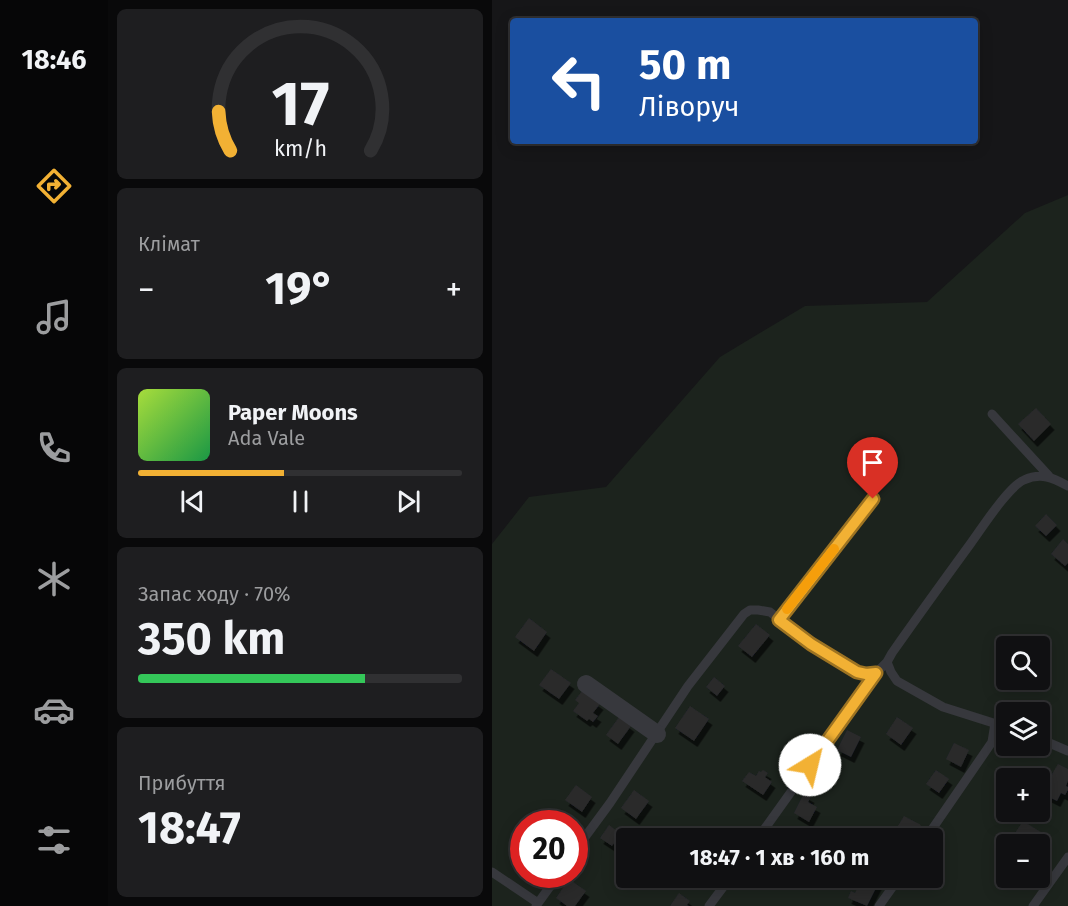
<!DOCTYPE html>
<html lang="uk">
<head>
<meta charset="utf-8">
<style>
  :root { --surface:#101012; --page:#1e1e20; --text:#f1f3f6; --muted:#9c9d9f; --line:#303032; --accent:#f2b134 }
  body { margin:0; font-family:"Fira Sans",sans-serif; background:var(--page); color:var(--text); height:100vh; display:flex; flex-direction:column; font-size:22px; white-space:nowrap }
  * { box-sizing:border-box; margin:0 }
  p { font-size:20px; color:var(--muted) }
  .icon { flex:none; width:33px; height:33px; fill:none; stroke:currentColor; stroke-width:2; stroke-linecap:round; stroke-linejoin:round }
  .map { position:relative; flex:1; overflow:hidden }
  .details { display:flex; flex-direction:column; gap:9px; padding:9px; background:#09090a; width:384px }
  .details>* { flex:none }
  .guide { position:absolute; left:18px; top:18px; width:468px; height:126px; border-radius:6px; box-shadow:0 3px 15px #0003,0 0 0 2px var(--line); background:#1a4fa0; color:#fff; overflow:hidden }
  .tools { position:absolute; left:504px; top:636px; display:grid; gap:12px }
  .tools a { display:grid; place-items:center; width:54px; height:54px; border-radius:6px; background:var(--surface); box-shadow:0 3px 15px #0003,0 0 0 2px var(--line); font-size:30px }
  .speed { position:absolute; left:18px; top:810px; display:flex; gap:12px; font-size:30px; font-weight:700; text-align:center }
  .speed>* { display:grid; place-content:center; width:78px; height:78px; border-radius:50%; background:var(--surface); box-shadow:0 3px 15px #0003,0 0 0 2px var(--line); line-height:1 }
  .speed .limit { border:9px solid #d22; background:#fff; color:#111 }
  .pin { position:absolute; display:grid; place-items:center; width:51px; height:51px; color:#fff; margin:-62px -26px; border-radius:50% 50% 50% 0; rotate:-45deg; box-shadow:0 0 6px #0007 }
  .pin .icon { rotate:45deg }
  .me { position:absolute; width:66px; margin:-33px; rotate:36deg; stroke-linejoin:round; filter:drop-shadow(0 0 4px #0008) }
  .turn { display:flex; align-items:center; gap:21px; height:126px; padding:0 30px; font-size:27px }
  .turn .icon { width:78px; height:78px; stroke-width:2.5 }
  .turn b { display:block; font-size:42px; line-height:51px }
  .big { font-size:45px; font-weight:700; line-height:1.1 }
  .details .tile { flex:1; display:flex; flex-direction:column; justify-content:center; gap:9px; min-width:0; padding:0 21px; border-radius:9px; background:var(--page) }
  .details .dial { align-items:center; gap:0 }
  .dial svg { height:156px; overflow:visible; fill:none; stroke:var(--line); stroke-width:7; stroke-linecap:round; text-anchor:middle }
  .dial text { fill:var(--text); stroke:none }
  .song { display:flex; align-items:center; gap:18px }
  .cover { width:72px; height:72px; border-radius:9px; background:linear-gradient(135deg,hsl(80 70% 55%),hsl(140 70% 35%)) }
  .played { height:6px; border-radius:3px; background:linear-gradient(90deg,var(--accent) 45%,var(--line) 45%) }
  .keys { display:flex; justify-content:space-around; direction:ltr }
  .heat { display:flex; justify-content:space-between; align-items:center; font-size:33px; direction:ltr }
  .charge { height:9px; border-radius:4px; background:linear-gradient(90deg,#34c759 70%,var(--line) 0) }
  .trip { position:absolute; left:124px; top:828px; width:327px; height:60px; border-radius:6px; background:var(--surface); box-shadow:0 3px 15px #0003,0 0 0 2px var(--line); font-weight:700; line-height:60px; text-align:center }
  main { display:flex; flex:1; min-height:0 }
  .menu { display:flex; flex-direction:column; width:108px; justify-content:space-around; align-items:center; background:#060607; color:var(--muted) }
  .menu .icon { width:42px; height:42px }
  .menu .on { color:var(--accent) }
  .menu b { font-size:27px; color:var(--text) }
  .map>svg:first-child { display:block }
  .green { fill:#1c231d; fill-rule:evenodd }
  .building { fill:#29292c; filter:url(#shadow) }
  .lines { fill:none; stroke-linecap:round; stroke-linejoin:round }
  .service { stroke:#37383d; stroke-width:9 }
  .minor { stroke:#37383d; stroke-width:18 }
  .route-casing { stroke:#9d7322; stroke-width:15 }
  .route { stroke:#f2b134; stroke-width:10 }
  .slow { stroke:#f59e0b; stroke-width:10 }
</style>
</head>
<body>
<main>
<nav class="menu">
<b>18:46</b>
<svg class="icon on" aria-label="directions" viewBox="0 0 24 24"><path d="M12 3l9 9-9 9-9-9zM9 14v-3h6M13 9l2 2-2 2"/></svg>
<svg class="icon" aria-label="music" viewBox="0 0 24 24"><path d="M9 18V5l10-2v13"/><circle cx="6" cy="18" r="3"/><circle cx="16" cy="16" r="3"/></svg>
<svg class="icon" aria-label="phone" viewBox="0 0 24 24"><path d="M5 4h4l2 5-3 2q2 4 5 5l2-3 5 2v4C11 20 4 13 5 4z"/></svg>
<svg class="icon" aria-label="climate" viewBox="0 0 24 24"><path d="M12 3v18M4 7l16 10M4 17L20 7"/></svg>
<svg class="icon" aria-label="car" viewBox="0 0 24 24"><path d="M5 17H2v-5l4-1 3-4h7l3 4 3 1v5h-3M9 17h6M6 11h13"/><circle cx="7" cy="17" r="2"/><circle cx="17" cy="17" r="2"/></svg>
<svg class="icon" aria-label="filters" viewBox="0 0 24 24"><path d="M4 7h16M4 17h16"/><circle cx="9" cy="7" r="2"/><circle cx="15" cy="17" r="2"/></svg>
</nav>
<section class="details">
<div class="tile dial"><svg viewBox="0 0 100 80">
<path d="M14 69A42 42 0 1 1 86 69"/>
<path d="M14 69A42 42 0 0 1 8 49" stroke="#f2b134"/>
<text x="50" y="56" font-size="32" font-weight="700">17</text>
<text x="50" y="72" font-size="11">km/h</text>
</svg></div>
<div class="tile"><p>Клімат</p>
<div class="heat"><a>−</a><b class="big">19°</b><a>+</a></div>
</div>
<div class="tile">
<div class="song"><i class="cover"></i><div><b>Paper Moons</b><p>Ada Vale</p></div></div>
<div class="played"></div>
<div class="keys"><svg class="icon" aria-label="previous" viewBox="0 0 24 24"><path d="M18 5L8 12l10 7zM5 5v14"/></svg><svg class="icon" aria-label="pause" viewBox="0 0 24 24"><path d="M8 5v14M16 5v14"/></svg><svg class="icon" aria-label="next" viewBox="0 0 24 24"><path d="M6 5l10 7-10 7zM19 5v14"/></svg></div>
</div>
<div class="tile"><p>Запас ходу · 70%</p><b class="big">350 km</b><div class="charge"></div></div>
<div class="tile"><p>Прибуття</p><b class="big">18:47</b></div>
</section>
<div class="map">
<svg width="576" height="906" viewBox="0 0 576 906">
  <defs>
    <filter id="shadow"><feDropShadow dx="3.5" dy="6" stdDeviation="0" flood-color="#0009"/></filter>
  </defs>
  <rect width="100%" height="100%" fill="#161618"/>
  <!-- green -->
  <path class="green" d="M576,195v711h-576v-362l37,-47 77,-10 114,-130 85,-51 122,-4 98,-89zM514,646h34v34h-34zM514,712h34v34h-34zM514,778h34v34h-34zM32,824h50v50h-50zM135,838h306v40h-306zM514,844h34v34h-34z"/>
  <!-- building -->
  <path class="building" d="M544,408l15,16 -17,17 -16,-17z
    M554,514l11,11 -11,11 -11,-10z
    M571,539l5,5v19l-3,3 -14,-12z
    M37,618l18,14 -13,19 -19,-14z
    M264,624l14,11 -18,22 -14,-11z
    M59,669l20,14 -12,16 -20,-14z
    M222,677l11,9 -8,10 -11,-9z
    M90,691l18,13 -7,9 5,3 -5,6 -4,-3 -2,2 -14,-10 6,-8 -4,-3z
    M198,706l19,13 -15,22 -19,-13z
    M127,717l12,9 -13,18 -12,-9z
    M405,717l16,11 -12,17 -15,-11z
    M355,730l14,7 -10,20 -14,-7z
    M462,743l15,7 -8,17 -15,-8z
    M566,764l10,5v12l-2,5 2,1v3l-3,5 -4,-2 -4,8 -16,-8z
    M271,770l5,3 -3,4 7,5 -9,13 -21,-14 7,-9 7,4 3,-5 2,1z
    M444,770l13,9 -10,14 -13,-9z
    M84,785l16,12 -10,15 -17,-12z
    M142,790l15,11 -13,18 -15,-11z
    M312,793l7,4 -3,5 9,5 -8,15 -15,-9z
    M412,816l17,9 -8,13 -17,-9z
    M531,821l24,15 -7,11v-3h-20l-9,-5z
    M117,825l12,9 -9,12 -12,-8z
    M371,878h6l10,4 -12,24 -19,-8 3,-7 4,2z
    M77,879l17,12 -11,15h-8l-11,-8z
    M187,893l11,8 -3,4 2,1h-19z"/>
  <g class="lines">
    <!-- service -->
    <path class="service" d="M500,414l57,62
      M287,620l94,-121
      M395,662l4,10 6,9 46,26 63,20
      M548,739l28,12
      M266,838l118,-165 11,-11 5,-9c26,-37 52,-73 79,-110 11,-15 37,-56 53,-63 17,-8 29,-2 44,6
      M434,838l66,-96 3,-19
      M82,852l36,-49 78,-117 56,-72 6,-4h8l12,2 41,32 46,28 9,2 10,-1
      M0,872l46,31
      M44,906l23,-32
      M217,906l21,-28
      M387,906l20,-28
      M541,906l35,-49"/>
    <!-- minor -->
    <path class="minor" d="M94,684l71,50"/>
  </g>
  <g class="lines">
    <defs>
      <path id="route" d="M318,765l66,-92 -10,1 -9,-2 -46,-28 -32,-24 94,-121"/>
    </defs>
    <!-- route casing -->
    <use href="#route" class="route-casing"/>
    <!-- route -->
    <use href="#route" class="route"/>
    <!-- slow -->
    <path class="slow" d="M295,609l47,-60"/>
  </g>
</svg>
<div class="tools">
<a><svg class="icon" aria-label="search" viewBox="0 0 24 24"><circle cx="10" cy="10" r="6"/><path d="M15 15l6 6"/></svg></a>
<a><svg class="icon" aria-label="layers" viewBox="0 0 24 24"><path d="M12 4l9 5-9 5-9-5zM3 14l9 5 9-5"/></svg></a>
<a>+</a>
<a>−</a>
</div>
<div class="speed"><div class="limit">20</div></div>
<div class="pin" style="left:381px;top:499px;background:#d93025"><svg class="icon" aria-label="arrive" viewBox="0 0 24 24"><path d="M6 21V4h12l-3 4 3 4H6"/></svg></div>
<svg class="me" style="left:318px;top:765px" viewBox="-20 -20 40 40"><circle r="19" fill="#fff"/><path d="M0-13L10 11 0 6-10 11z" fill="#f2b134"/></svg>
<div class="trip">18:47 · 1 хв · 160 m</div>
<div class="guide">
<div class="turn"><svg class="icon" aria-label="left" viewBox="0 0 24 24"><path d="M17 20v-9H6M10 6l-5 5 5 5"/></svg><div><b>50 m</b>Ліворуч</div></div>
</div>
</div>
</main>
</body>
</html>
